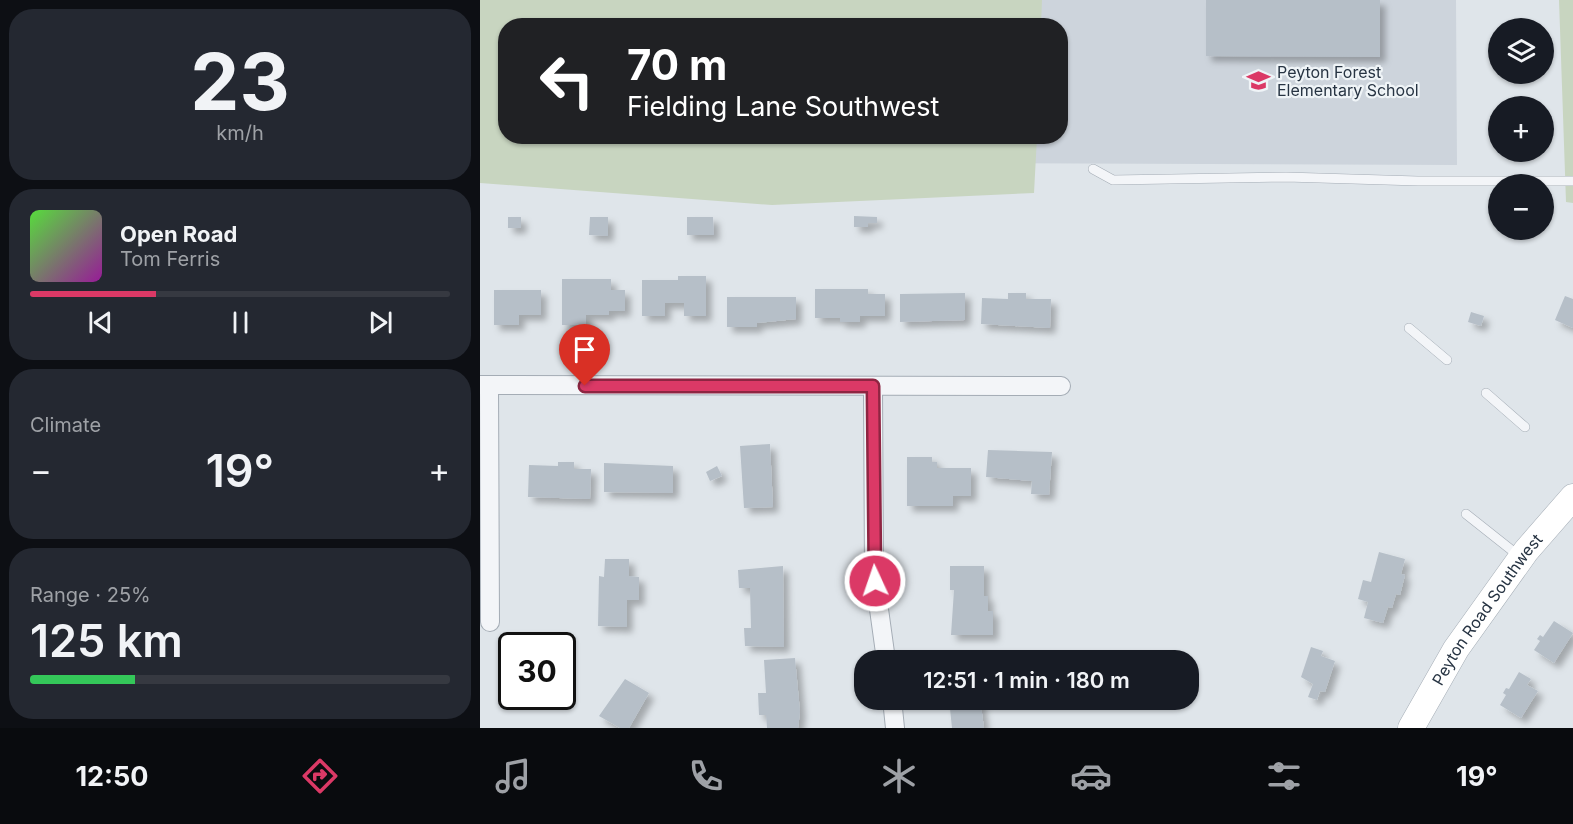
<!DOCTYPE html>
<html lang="en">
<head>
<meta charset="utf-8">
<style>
  :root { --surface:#171b24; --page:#242831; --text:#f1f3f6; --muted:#9ea1a6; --line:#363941; --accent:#db3966 }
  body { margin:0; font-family:Inter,sans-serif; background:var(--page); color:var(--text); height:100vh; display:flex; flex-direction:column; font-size:22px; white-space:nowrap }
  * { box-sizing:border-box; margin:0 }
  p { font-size:20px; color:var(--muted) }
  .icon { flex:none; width:33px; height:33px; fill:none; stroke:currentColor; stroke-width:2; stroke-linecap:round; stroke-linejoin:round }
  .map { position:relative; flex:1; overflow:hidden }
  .details { display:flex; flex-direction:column; gap:9px; padding:9px; background:#0d0f14; width:480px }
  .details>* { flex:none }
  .hud { position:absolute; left:18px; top:18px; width:570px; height:126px; border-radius:24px; box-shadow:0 2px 4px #0004; background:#202124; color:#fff; overflow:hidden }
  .fabs { position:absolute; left:1008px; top:18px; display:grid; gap:12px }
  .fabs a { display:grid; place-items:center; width:66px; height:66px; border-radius:50%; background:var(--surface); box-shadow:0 2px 4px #0004; font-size:30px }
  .speed { position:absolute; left:18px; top:632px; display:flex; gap:12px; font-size:30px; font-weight:700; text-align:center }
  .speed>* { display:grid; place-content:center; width:78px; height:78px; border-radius:50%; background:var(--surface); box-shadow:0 2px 4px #0004; line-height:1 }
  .speed .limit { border:3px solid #111; border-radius:9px; background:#fff; color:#111 }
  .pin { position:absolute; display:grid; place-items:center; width:51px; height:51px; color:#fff; margin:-62px -26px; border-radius:50% 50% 50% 0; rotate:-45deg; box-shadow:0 0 6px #0007 }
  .pin .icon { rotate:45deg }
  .me { position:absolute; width:66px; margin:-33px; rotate:357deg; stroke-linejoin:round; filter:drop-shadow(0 0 4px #0008) }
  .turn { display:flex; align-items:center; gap:21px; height:126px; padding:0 30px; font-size:27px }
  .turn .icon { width:78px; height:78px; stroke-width:2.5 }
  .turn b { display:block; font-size:42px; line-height:51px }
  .big { font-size:45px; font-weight:600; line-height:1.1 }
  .details .widget { flex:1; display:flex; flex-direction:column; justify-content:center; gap:9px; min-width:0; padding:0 21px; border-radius:24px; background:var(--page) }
  .details .dial { align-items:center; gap:0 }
  .dial b { font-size:78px; line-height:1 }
  .song { display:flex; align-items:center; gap:18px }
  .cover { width:72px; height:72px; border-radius:9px; background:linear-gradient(135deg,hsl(110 70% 55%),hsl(300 70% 35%)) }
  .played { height:6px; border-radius:3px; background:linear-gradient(90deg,var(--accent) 30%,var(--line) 30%) }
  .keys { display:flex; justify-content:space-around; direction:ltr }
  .heat { display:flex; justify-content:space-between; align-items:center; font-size:33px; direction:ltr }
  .charge { height:9px; border-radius:4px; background:linear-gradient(90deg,#34c759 25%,var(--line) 0) }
  .trip { position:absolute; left:374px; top:650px; width:345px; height:60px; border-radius:24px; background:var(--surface); box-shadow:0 2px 4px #0004; font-weight:600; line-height:60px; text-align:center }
  .menu { display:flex; height:96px; justify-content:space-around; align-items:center; background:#090b0e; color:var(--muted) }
  .menu .icon { width:42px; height:42px }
  .menu .current { color:var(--accent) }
  .menu b { font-size:27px; color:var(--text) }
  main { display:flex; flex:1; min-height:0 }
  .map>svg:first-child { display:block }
  .built { fill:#cdd4dc }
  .green { fill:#c8d5c0 }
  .building { fill:#b6bfc8; filter:url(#shadow) }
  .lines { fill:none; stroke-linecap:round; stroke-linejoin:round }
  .lane-casing { stroke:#a4acb5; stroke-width:10 }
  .street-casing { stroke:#a4acb5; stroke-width:20 }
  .secondary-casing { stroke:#a4acb5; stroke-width:27 }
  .lane { stroke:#f3f5f8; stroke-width:9 }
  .street { stroke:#f3f5f8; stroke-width:18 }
  .secondary { stroke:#fff; stroke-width:26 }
  .route-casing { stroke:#8e2542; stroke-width:15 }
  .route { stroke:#db3966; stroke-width:10 }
  .labels { text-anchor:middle; stroke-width:4.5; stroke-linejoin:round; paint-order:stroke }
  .poi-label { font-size:16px; fill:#273443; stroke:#eff4f7; text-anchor:start }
  .street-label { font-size:16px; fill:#273443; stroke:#eff4f7 }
</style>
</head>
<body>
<main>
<section class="details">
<div class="widget dial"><b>23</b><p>km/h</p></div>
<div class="widget">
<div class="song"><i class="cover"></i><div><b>Open Road</b><p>Tom Ferris</p></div></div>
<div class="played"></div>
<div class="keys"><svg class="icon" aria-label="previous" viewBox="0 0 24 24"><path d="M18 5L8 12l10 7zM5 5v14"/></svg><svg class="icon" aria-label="pause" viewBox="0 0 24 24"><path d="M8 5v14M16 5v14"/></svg><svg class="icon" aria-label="next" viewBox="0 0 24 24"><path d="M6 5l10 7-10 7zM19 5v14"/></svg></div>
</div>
<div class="widget"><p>Climate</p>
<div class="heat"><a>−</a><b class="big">19°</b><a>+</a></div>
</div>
<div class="widget"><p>Range · 25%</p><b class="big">125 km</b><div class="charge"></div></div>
</section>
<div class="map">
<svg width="1093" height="728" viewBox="0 0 1093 728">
  <defs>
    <filter id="shadow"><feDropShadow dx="5.5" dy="5.5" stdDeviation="3" flood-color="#0004"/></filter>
  </defs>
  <rect width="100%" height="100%" fill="#dfe5ea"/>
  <!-- built -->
  <path class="built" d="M496,0h480l1,165 -484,-2 1,-26 86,-1v-110l-84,-1z"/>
  <!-- green -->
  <path class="green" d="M0,0h562l-1,26h-535v110l531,1 -3,56 -262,12 -292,-22z
    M1079,0h14v203l-7,-1z"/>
  <!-- building -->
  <path class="building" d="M726,0h174v57l-174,-1z
    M374,216l23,1v6h-9v4h-14z
    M28,217h13v11h-13z
    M110,217h18v19l-19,-1z
    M207,217h26l1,18h-27z
    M198,276h28v40h-22v-13h-19v13h-23v-36h36z
    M82,279h49v11h14v21h-16v4h-23v10h-24z
    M335,289h53v5h17v22h-25v6h-20v-4h-25z
    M14,290h47v25h-22v10h-25z
    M485,293v27l-65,2v-28z
    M528,293h18v6h25l-1,29 -69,-4 1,-26 26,1z
    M1085,296l8,3v29l-18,-8z
    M247,297h69v22l-39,4v4h-30z
    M991,312l13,4 -3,10 -13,-4z
    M290,444l3,63 -29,1 -4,-62z
    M508,450l64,2 -3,43 -18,-1 1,-13 -46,-4z
    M427,457h25v5h5v6h34v28h-18v10h-46z
    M78,462h16v7h17l-1,30 -62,-2 1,-32 29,1z
    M124,463l69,3v27l-69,-1z
    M237,466l5,10 -12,5 -4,-9z
    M899,552l26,7 -4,15 4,1 -5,20 -4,-1 -4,14 -4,-1 -5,16 -19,-5 4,-16 -10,-3 5,-19 8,2z
    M125,559h24v17l10,1v23h-12v27l-29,-1 1,-50 5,1z
    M303,566l1,81 -39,-1 -1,-18h7l-1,-40h-11l-1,-18z
    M470,566h34v30h4v15h5v24h-42l3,-45h-4z
    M1074,621l19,12 -19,30 -20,-13 6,-9 -3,-2 3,-4 3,2z
    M831,647l12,4 -2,5 14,5 -10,31 -5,-1 -3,9 -9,-3 5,-13 -12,-7z
    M315,658l5,54 -2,16h-31l-1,-13h-7l-1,-22h8l-2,-33z
    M1039,672l12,7 -4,6 11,6 -17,27 -21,-13 6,-10 -3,-2 3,-5 3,1z
    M145,679l24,14 -20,35h-9l-21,-12z
    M469,699h31l4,29h-32z"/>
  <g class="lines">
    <defs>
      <path id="lane" d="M613,169l20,11 173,-3 132,4h155
        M929,328l38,32
        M1006,393l39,34
        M986,514l53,42"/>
      <path id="street" d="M0,385l581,1
        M9,385l1,237
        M393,386l1,187 12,87
        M412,699l3,29"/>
      <g id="secondary">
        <path id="s1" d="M931,728l45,-79 70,-98 47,-54"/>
      </g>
    </defs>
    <!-- lane casing -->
    <use href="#lane" class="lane-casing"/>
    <!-- street casing -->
    <use href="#street" class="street-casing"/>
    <!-- secondary casing -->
    <use href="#secondary" class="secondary-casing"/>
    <!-- lane -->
    <use href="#lane" class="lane"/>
    <!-- street -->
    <use href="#street" class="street"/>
    <!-- secondary -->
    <use href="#secondary" class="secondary"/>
  </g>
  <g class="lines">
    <defs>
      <path id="route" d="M105,386h288l2,195"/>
    </defs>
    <!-- route casing -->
    <use href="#route" class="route-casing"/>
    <!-- route -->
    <use href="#route" class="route"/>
  </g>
  <!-- icons -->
  <defs>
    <symbol id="school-bare" viewBox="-9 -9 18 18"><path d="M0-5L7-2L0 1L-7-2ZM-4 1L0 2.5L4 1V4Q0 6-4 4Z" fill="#db3966" stroke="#eff4f7" stroke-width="2.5" paint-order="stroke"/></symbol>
  </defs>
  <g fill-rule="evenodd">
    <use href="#school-bare" x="762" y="64" width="33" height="33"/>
  </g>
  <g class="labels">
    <!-- poi labels -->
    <g class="poi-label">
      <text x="797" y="78">Peyton Forest<tspan x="797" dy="18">Elementary School</tspan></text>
    </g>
    <!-- street labels -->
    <g class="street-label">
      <text dy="6" stroke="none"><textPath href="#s1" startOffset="141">Peyton Road Southwest</textPath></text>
    </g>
  </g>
</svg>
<div class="fabs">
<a><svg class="icon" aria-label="layers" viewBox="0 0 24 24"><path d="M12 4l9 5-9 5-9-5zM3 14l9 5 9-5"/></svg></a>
<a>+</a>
<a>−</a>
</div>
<div class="speed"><div class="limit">30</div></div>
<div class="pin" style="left:105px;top:386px;background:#d93025"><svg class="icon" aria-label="arrive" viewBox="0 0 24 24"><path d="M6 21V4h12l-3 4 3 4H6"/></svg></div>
<svg class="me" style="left:395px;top:581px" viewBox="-20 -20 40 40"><circle r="17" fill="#db3966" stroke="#fff" stroke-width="3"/><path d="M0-11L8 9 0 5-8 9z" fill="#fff"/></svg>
<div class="trip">12:51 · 1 min · 180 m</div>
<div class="hud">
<div class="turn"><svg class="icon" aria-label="left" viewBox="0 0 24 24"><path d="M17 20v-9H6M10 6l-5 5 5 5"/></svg><div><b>70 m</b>Fielding Lane Southwest</div></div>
</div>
</div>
</main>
<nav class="menu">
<b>12:50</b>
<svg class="icon current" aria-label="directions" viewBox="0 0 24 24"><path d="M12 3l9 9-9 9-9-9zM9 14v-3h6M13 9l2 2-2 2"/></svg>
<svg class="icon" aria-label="music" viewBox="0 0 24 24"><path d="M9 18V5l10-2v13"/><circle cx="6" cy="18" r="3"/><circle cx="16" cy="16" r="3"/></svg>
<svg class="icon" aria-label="phone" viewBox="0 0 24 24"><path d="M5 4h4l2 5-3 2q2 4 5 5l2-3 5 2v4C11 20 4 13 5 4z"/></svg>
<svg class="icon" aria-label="climate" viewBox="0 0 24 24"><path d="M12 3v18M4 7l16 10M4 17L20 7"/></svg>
<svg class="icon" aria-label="car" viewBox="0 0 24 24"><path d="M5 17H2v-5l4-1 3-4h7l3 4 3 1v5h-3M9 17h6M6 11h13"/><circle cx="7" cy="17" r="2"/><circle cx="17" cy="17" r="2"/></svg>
<svg class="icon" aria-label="filters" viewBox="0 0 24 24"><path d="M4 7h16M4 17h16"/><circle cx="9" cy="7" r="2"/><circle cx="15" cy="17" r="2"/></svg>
<b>19°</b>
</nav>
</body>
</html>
